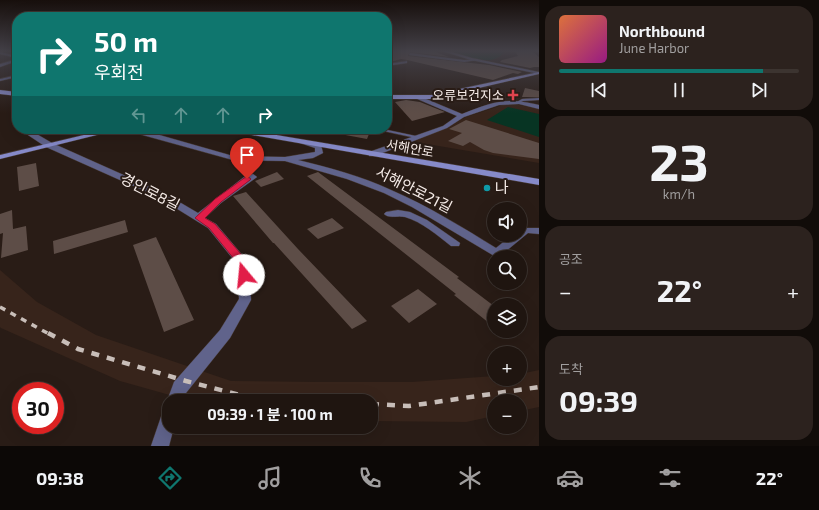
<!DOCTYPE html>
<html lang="ko">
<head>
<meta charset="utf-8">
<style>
  :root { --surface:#1f1510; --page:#2c221e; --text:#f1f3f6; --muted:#a19f9f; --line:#3c3430; --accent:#0f766e }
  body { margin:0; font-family:"Exo 2","Noto Sans KR",sans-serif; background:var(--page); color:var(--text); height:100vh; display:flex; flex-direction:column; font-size:15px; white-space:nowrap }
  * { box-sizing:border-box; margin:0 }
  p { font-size:13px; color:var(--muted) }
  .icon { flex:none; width:22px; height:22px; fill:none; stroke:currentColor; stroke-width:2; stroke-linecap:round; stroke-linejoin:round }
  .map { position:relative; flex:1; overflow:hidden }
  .side { display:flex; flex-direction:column; gap:6px; padding:6px; background:#110c09; width:280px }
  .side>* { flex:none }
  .top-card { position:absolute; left:12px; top:12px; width:380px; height:122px; border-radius:16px; box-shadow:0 4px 16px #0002,0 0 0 1px var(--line); background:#0f766e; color:#fff; overflow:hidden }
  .tools { position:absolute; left:487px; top:202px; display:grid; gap:8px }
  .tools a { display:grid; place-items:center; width:40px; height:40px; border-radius:50%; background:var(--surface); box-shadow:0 4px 16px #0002,0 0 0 1px var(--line); font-size:20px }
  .speed { position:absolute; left:12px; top:382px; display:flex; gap:8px; font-size:20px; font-weight:700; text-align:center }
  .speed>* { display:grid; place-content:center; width:52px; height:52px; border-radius:50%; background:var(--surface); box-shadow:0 4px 16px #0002,0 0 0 1px var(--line); line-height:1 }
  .speed .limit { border:6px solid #d22; background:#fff; color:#111 }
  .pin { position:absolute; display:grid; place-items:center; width:34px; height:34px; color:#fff; margin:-41px -17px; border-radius:50% 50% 50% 0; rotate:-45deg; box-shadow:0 0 4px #0007 }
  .pin .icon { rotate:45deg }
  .me { position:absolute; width:44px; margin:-22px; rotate:343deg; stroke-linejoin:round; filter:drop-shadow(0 0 3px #0008) }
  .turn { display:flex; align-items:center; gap:14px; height:84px; padding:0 16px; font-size:18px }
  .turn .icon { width:52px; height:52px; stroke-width:2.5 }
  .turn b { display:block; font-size:28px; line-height:34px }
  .lanes { display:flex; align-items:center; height:38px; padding:0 16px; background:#0003; justify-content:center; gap:20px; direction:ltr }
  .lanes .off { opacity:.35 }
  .big { font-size:30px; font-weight:700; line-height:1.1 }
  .side .card { flex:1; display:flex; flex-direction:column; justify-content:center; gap:6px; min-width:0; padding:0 14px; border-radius:16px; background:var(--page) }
  .side .dial { align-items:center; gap:0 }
  .dial b { font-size:52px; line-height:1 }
  .song { display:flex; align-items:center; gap:12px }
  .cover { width:48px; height:48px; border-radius:6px; background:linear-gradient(135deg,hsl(20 70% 55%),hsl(310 70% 35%)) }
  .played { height:4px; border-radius:2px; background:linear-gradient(90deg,var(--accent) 85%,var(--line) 85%) }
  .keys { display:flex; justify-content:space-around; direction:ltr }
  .heat { display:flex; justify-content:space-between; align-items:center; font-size:22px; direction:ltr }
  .trip { position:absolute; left:162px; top:394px; width:216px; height:40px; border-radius:16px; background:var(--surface); box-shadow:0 4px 16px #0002,0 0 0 1px var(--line); font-weight:700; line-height:40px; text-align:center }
  .tabs { display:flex; height:64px; justify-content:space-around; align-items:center; background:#0c0806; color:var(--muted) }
  .tabs .icon { width:28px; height:28px }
  .tabs .current { color:var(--accent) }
  .tabs b { font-size:18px; color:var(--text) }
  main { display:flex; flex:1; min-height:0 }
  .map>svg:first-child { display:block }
  .built { fill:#37241b }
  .green { fill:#073423 }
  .building { fill:#5d4d47 }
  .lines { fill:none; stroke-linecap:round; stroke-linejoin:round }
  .lane-casing { stroke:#463933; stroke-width:1 }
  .street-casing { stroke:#463933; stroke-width:1 }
  .secondary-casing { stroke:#463933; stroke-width:1 }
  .lane { fill:#60638b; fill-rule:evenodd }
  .street { fill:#60638b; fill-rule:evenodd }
  .secondary { fill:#868ac9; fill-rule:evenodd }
  .rail-far1 { stroke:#c8beb9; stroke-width:3.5; stroke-dasharray:6 6; stroke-linecap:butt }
  .rail { stroke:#c8beb9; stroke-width:4.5; stroke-dasharray:8 8; stroke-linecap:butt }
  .route { fill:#e11d48; stroke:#92132f }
  .health-dot { fill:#e0444e; stroke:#291c16; stroke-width:1.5 }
  .culture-dot { fill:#0f9aa8; stroke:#291c16; stroke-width:1.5 }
  .labels { text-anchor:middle; stroke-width:4; stroke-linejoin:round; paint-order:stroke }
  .far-poi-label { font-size:13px; fill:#f6ece8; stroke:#291c16; text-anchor:end }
  .far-street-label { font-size:13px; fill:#f6ece8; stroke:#291c16 }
  .poi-label { font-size:15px; fill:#f6ece8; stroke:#291c16; text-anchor:start }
  .street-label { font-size:15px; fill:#f6ece8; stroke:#291c16 }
</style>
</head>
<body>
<main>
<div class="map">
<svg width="539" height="446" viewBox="0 0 539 446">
  <rect width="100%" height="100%" fill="#291c16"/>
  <!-- built -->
  <path class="built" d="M509,103l30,6v54l-118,-20 -6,-2 32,-14 19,-10z
    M0,270l37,32 59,33 135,46 86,1h95l82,-6v3h26v-5l19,-4v37l-19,4v-10h-26v15l-28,6 -95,-1v-20h-180l-71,-20 -119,-53 -1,-1z"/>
  <!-- green -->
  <path class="green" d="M450,51h54c-8,17 -41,7 -54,0z
    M508,107l31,7v23l-52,-17z"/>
  <!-- building -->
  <path class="building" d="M387,51h46l16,6 -39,-5 -2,4 81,9 33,7 -4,2 -5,-1 -20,7 -86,-20 -6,-1 -7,2 -7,-1z
    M515,51l18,1 6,5v10h-5l-4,1 -30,-6 2,-2 16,-4z
    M525,88l14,3v6h-17z
    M406,100l14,2 25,10 -33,9 -17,-19z
    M466,120l73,23v16l-46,-6 -9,-3 -14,-8 -7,4 -15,-5 14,-8 -13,-4z
    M340,129h31l-4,10 -27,-5z
    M36,163l3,23 -20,5 -2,-24z
    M277,172l7,7 -23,8 -6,-6z
    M318,172l141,105 -2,1 37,28v21l-40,-32 2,-1 -149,-118z
    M246,192l52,57 69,72 -15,8 -78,-86h-1l-40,-47z
    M12,210l1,19 13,-3 2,24 -27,8 2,-25 -3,1v-20z
    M332,218l12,10 -26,11 -11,-10z
    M125,220l3,12 -74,22 -1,-13z
    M156,237l38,83 -30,12 -31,-87z
    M418,289l19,15 -28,19 -18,-17z"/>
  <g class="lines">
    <defs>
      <path id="lane" d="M410,53l54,7 13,-1 1,1 -14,2 -55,-7z
        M539,98v2l-16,1 -4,2 -2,-1 5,-3z
        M374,129h9l33,7 2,1 -2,1z"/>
      <path id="street" d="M442,51h6l24,7 67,14v2l-68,-14z
        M0,52l17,4v2l-17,-4z
        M17,59v2l-17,6v-3z
        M407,61v2l-20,3v-2z
        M17,75v2l-17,4v-2z
        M415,96h4l43,18c32,-12 42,-17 77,-9v4l-20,-5 -20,1 -35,12 -17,11 -72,28h-6v-4l74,-26 14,-10 -42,-18z
        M22,129h6l24,14 112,50 34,20 46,-36 9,-3 4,3 -36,26 -16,15 11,6 33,39 2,37 -21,38 -44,55 -3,8h-14v5l-2,-5 7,-19 46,-52 19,-31 -2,-35 -29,-36 -50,-31 -112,-50 -21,-14z
        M121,129l21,1 91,26 52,1 30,-5v-4l-15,-5 1,-2 20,4 2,8 -10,5 -15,2c32,8 63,16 93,30 37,16 71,37 105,58l16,-13h8l1,-7h18v6l-11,-1 -28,23 -4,1 -84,-50 -28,-14 -37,-14 -62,-18 -52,-1z
        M398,210l12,2 17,8 33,23 -1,3h-8c-14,-11 -29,-24 -46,-29 -7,-2 -16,2 -21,-3l2,-2z
        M169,409v18h5l-5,19h-18l12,-35z"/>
      <path id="secondary" d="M539,72v2l-108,25h-44v-4h44z
        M0,90l17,2v4l-17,-2z
        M109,129h12l-121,30v-4z
        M226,129h15l298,50v6l-310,-54z"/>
    </defs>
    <!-- lane casing -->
    <use href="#lane" class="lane-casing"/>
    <!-- street casing -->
    <use href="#street" class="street-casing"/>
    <!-- secondary casing -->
    <use href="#secondary" class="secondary-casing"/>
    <!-- lane -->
    <use href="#lane" class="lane"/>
    <!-- street -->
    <use href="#street" class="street"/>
    <!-- secondary -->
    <use href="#secondary" class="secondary"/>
    <!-- rail-far1 -->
    <path class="rail-far1" d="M0,307l49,27"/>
    <!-- rail -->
    <path class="rail" d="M48,333l30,16 108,32 77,20h10
      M371,404l38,2 130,-19"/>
  </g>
  <!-- sky -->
  <linearGradient id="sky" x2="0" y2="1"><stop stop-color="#170f0c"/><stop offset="0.45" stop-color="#434047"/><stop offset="1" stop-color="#434047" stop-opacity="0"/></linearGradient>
  <rect width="539" height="113" fill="url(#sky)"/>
  <!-- route -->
  <path class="route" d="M247,176l4,3 -1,1 -29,22 -16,16 10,6 32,37 2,14 -2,3h-7l-2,-14 -29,-36 -14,-10 20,-19z"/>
  <!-- markers -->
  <path class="health-dot" d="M511 89h4v4h4v4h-4v4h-4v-4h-4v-4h4z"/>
  <circle class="culture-dot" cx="487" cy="188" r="4"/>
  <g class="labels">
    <!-- far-poi labels -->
    <g class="far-poi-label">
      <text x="504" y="100">오류보건지소</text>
    </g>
    <!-- far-street labels -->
    <g class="far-street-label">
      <text transform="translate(410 148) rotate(10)" y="5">서해안로</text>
    </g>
    <!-- poi labels -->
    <g class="poi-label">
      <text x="495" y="193">나</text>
    </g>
    <!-- street labels -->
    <g class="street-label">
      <text transform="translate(414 190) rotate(27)" y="5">서해안로21길</text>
      <text transform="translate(150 192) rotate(27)" y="5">경인로8길</text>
    </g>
  </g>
</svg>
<div class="tools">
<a><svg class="icon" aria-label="sound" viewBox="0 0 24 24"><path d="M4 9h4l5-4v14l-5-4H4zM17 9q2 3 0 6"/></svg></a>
<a><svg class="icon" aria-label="search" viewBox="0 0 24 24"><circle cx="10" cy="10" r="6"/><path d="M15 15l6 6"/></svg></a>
<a><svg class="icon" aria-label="layers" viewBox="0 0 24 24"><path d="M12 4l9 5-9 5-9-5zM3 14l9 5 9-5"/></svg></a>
<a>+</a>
<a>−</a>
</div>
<div class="speed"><div class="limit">30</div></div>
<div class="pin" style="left:247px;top:179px;background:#d93025"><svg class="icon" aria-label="arrive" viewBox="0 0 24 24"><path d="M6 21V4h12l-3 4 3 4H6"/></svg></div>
<svg class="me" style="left:244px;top:275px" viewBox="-20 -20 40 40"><circle r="19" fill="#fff"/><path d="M0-13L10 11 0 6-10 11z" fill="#e11d48"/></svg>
<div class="trip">09:39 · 1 분 · 100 m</div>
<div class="top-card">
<div class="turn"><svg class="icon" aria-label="right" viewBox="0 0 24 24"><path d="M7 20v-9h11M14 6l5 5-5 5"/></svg><div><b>50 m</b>우회전</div></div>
<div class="lanes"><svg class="icon off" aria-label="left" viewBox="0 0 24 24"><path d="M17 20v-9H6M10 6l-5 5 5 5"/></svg><svg class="icon off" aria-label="ahead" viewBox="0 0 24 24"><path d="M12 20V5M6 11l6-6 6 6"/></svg><svg class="icon off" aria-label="ahead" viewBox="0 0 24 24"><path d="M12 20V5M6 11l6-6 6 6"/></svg><svg class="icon" aria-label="right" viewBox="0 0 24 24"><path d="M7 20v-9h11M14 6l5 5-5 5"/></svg></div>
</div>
</div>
<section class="side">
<div class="card">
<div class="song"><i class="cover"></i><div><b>Northbound</b><p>June Harbor</p></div></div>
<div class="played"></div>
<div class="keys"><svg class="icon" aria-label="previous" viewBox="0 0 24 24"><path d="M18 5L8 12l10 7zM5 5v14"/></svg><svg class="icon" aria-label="pause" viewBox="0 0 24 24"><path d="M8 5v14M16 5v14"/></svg><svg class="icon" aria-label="next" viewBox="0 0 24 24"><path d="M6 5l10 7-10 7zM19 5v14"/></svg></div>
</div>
<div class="card dial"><b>23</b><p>km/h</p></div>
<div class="card"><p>공조</p>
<div class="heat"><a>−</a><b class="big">22°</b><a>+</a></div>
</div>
<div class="card"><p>도착</p><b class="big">09:39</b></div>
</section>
</main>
<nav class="tabs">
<b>09:38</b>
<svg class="icon current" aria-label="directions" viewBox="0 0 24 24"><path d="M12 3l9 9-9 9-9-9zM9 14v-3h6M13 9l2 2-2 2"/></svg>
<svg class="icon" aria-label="music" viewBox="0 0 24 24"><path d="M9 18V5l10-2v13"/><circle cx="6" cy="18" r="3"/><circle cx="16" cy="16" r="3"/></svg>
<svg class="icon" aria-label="phone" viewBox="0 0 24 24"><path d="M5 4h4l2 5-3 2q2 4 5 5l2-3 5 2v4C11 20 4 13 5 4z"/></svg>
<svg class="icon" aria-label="climate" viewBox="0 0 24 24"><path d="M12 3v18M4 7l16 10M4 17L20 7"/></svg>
<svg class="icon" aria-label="car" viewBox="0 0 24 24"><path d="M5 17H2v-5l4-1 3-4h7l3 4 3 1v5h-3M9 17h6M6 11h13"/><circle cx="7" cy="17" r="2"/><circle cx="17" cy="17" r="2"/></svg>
<svg class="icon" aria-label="filters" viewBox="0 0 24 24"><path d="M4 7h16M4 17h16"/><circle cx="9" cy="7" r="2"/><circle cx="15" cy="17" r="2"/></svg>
<b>22°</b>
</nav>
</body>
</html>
